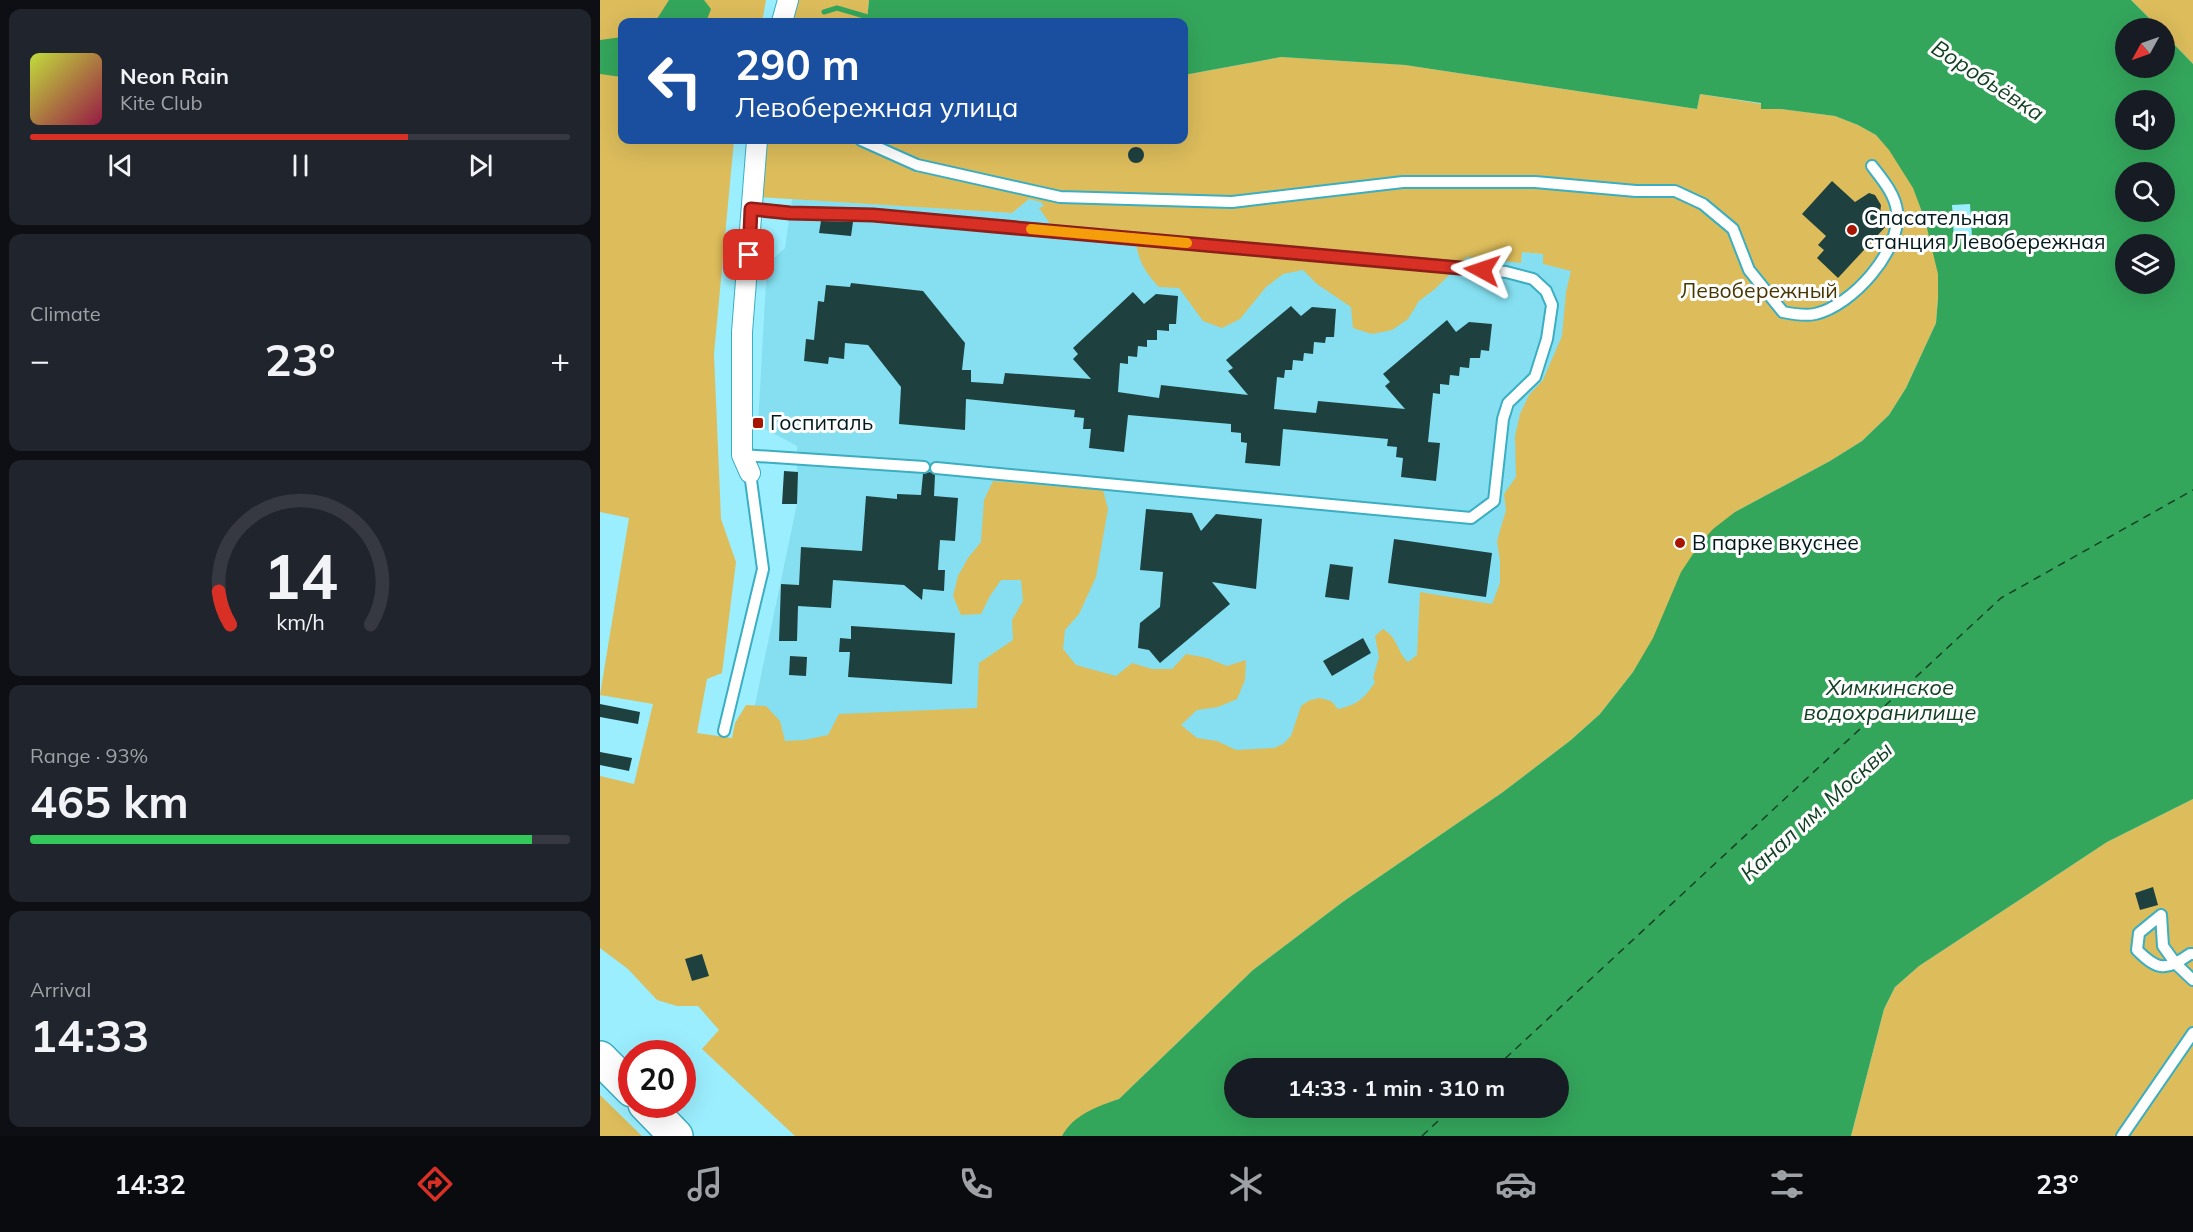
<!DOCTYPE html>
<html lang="en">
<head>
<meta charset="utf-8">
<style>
  :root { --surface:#171b24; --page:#20242c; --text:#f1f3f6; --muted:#9ea1a6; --line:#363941; --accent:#d93025 }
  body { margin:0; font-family:Mulish,sans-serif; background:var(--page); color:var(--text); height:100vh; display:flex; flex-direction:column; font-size:22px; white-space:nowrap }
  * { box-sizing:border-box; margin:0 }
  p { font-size:20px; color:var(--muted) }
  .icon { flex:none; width:33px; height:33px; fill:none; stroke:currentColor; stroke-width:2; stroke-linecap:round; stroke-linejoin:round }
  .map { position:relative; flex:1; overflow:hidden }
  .drawer { display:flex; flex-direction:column; gap:9px; padding:9px; background:#0d0f14; width:600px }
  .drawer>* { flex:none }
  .banner { position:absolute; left:18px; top:18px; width:570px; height:126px; border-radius:12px; box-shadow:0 6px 24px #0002; background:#1a4fa0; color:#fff; overflow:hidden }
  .needle { width:39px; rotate:230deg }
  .buttons { position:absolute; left:1515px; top:18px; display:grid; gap:12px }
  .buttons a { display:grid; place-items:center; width:60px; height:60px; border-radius:50%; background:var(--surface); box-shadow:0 6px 24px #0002; font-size:30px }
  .speed { position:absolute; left:18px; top:1040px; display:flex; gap:12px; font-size:30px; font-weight:700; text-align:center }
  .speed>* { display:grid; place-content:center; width:78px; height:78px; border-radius:50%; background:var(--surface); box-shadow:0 6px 24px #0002; line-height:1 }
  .speed .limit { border:9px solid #d22; background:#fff; color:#111 }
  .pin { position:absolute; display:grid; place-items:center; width:51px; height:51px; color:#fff; margin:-26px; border-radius:12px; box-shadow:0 3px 9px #0006 }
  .me { position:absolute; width:66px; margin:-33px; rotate:275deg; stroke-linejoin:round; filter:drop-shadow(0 0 4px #0008) }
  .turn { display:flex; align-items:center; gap:21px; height:126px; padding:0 18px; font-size:27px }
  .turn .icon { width:78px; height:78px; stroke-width:2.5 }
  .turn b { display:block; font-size:42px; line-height:51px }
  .big { font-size:45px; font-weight:700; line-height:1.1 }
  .drawer .widget { flex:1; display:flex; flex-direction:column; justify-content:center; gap:9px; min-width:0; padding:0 21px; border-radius:12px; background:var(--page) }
  .drawer .dial { align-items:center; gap:0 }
  .dial svg { height:156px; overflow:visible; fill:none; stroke:var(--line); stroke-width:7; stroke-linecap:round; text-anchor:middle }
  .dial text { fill:var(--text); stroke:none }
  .song { display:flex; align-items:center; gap:18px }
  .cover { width:72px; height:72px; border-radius:9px; background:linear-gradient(135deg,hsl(70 70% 55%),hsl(340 70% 35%)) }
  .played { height:6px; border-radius:3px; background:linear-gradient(90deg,var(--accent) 70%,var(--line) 70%) }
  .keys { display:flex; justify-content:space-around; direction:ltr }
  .heat { display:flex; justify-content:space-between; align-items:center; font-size:33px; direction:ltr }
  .charge { height:9px; border-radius:4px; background:linear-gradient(90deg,#34c759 93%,var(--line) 0) }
  .trip { position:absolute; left:624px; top:1058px; width:345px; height:60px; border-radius:30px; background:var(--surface); box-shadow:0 6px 24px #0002; font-weight:700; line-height:60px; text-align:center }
  .dock { display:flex; height:96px; justify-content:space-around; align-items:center; background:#090b0e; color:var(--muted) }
  .dock .icon { width:42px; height:42px }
  .dock .current { color:var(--accent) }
  .dock b { font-size:27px; color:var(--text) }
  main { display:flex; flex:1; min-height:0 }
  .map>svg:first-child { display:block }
  .built { fill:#85dff0 }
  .green { fill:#dcbc5b }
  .water { fill:#34a65c; fill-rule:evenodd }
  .pier { fill:#9beefe }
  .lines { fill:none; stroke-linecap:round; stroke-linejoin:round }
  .stream { stroke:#34a65c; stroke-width:5 }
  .ferry { stroke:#144123; stroke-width:1.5; stroke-dasharray:8 6; stroke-linecap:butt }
  .building { fill:#1e4140 }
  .lane-casing { stroke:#3baec1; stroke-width:14 }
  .street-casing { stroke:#3baec1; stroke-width:22 }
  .highway-casing { stroke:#3baec1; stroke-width:36 }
  .lane { stroke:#fff; stroke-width:10 }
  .street { stroke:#fff; stroke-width:20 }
  .highway { stroke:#fff; stroke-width:33 }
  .route-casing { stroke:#8d1f18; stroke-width:15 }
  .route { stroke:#d93025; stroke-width:10 }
  .slow { stroke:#f59e0b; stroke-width:10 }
  .poi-dot { fill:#a71500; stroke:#fff; stroke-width:2 }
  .labels { text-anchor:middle; stroke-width:6; stroke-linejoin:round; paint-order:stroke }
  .poi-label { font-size:21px; fill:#01181c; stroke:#fff; text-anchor:start }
  .park-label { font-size:21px; fill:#463700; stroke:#fff }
  .water-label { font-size:22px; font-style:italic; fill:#144123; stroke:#fff }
</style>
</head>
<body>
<main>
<section class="drawer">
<div class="widget">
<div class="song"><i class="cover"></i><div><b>Neon Rain</b><p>Kite Club</p></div></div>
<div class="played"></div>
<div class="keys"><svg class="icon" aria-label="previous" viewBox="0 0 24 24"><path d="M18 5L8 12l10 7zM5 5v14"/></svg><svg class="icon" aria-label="pause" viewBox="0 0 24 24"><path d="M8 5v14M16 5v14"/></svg><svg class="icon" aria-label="next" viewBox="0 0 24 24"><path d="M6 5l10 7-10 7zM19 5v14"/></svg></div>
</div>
<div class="widget"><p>Climate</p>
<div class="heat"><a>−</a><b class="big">23°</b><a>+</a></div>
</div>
<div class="widget dial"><svg viewBox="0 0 100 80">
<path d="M14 69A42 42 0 1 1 86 69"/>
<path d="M14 69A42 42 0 0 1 8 52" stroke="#d93025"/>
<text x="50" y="56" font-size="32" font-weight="700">14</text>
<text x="50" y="72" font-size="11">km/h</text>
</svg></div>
<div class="widget"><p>Range · 93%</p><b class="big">465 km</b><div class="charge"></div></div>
<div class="widget"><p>Arrival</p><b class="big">14:33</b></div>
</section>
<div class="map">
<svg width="1593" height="1136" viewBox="0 0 1593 1136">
  <rect width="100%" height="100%" fill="#9beefe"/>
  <!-- built -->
  <path class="built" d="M192,199l220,14 17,-14 492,63 1,-10 22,2 -1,10 42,9 -62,360 -553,397 -216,-321 43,-205v-58l-39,-21 9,-161 18,-16z"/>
  <!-- green -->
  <path class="green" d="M0,0h166l-4,22h-140v118h112l-20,214 7,165 15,43 -14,111 -15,6 -10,54 35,5 3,-15 11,-18 20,1 14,15 5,20 19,-1 24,-5 11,-21 138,-6 2,-45 34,-23 -1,-20 11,-19 -2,-21h-20l-11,16 -9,18 -20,1 -8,-19 5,-20 10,-18 13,-16 3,-42 9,-19 110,9 5,19 -12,68 -17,37 -14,16 -2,19 13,16 40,11 16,-13 20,6h20l14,-15 21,4 20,8 19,-6 -1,20 -8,19 -19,8 -21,3 -16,15 16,13 20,3 19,9 38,-2 9,-4 8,-8 10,-30 9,-6 10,-2 11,3 7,8c19,-4 27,-11 37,-27l-2,-4 6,-21 -4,-21 8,-7c16,10 13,22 25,33l9,-7 3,-63 72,12 8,-21v-22l-3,-20 9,-31 -2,-16 12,-17 -1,-41 5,-22 9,-19 14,-15 19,-44 4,-44 5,-21 -28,-7v-10l-21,-2 -1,11 -54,-6 -32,32 -16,12 -11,18 -16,11 -20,4 -19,-6 -2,-21 -34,-23 -14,-14 -20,4 -17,13 -26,32 -18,9 -19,-7 -24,-33 -20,-1c-18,-19 -21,-29 -25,-55l-83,-7 -12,-17 5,-2 -3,-4 -12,-3 -17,14 -252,-16 7,-57h417v-65l97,-18 124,8 292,44 3,-15 62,10 -1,5h20l54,7 23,9 18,10 13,14 24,38 12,33 14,54 -1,25 -2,24 -30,65 -17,27 -27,26 -32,20 -95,51 -102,160 -33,42 -29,26 -68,52 -159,109 -91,69 -134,129c-21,8 -45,16 -57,37h-267l-93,-87 17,-19 -21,-24h-21l-20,-6 -29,-31 -28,-21v-172l34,8 19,-80 -53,-9 29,-177 -29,-6z
    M195,0h74l-2,22h-78z
    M1531,0h62v64l-28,-29 -1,-7h-5z
    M1593,799v337h-342l33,-127 11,-22 24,-21 188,-124z
    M0,1095l42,41h-42z"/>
  <!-- water -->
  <path class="water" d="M69,0h35l7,9 -5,13h-51z
    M269,0h1262l28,28h-33v40h38l1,-33 28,29v735l-86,43 -188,124 -24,21 -11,22 -33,127h-789c11,-21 36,-30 57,-37l134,-129 91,-69 159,-109 68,-52 29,-26 33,-42 20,-34 28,-66 18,-27 14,-16 22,-17 95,-51 32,-20 27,-26 17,-27 30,-65 2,-24v-25l-13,-54 -12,-32 -24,-38 -13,-15 -18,-10 -23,-9 -54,-7h-20v-6l-61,-9 -3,15 -292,-44 -124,-8 -97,18v-53h-317zM1526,100h38v40h-38zM1526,172h38v40h-38zM1526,244h38v40h-38zM634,1068h324v39h-324z
    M22,37v40l-22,-3v-34z"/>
  <!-- pier -->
  <path class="pier" d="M1370,204l2,33h-18l-1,-13 -28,2v-6l28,-2 -1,-13z"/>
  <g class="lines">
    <!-- stream -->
    <path class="stream" d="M224,12l13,-4 34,10"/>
    <!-- ferry -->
    <path class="ferry" d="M895,1068l506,-470 192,-108
      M822,1136l31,-29"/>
  </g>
  <!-- building -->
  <path class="building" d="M528 155a8 8 0 1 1 16 0a8 8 0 1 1-16 0Z
    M1232,181l23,21 14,-9 6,2 6,10 -1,9 9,9 -51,55 -21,-20 7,-8 -6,-5 8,-9 -24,-22z
    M221,221l32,1 -2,14 -32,-3z
    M251,283l72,8 42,52 -3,27h9v12l32,2 2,-11 86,6 -18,-20 5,-5 -5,-6 60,-56 11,12 12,-10 22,2 -2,28h-7v7l-12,-1v10h-10v7l-9,-1 -1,11 -9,-1v8l-8,-1 -2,29 41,6 2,-13 87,10 -20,-24 5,-3 -7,-8 65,-54 10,10 11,-9 24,2 -2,28h-8l-1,6 -11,-1 -1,12 -9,-1 -1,8 -10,-1 -1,10h-7l-1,8 -7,-1 -3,32 42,4 2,-12 87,8 -20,-23 5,-4 -7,-8 64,-54 9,12 13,-10 23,2 -3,27 -8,-1 -1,8h-10l-1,10 -9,-1 -1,9 -9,-1 -1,10 -9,-1v10l-7,-1 -5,49 12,1 -4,38 -35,-4 2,-19 -7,-1 1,-10 -10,-1 1,-7 -105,-10 -3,37 -35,-3 2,-20 -6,-1v-9l-10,-1v-8l-103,-9 -4,37 -35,-4 2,-19h-8l1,-11 -10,-1 1,-7 -109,-11 -1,31 -66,-6 2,-37 -33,-42 -23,-2 -1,16 -15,-2 -1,7 -24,-3 2,-22 8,1 4,-39 6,1 2,-17 24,2z
    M184,471l14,1 -1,32h-15z
    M330,472l5,3 -1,21 24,2 -3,43 -15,-1 -2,30h7l-1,21 -21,-2 -1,11 -18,-15 -71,-5 -2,28 -33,-2 -1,35h-18l2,-57 18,1 2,-38 61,4 4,-55 31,3v-5l24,1 2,-21z
    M546,509l46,4 9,18 15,-17 46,5 -6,70 -44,-7 18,22 -70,59 -11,-13 -11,-2 2,-25 20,-16 3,-35 -23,-2z
    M794,539l98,14 -6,44 -98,-14z
    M730,564l23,3 -4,33 -24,-3z
    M251,626l104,7 -3,51 -104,-7 2,-25h-11l1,-14 11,1z
    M763,638l8,15 -39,23 -9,-15z
    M190,656l17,1 -1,19 -17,-1z
    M0,704l40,8 -2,12 -38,-7z
    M0,752l32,6 -3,13 -29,-6z
    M1553,887l5,18 -18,5 -5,-17z
    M102,954l7,22 -17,5 -7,-22z"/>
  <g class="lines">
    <defs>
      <path id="lane" d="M261,140l56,25 143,32 172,5 171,-20h132l101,9h39l28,13 30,25 16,41 34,42c10,2 22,4 32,2 37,-8 87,-64 82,-103 -2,-17 -15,-32 -25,-45
        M151,209l39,4 83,2 633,57 27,7 13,12 6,14 -5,34 -12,38 -27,26 -5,16 -9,82 -23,17 -535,-50
        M142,455l182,12
        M124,731l39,-162 -13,-96
        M1561,915l-22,18 -2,17c21,21 29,21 53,4h3
        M1561,915l2,31 13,18 17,16
        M1522,1136l71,-103"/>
      <path id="street" d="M182,22l6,-22
        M150,473l-8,-18v-123l15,-192"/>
      <path id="highway" d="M0,1058l32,32
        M45,1104l31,32"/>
    </defs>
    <!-- lane casing -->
    <use href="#lane" class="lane-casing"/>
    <!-- street casing -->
    <use href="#street" class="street-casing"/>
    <!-- highway casing -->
    <use href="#highway" class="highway-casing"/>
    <!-- lane -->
    <use href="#lane" class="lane"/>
    <!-- street -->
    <use href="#street" class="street"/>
    <!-- highway -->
    <use href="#highway" class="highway"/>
  </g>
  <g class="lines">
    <defs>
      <path id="route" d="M149,255l2,-46 39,4 83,2 609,55"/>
    </defs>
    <!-- route casing -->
    <use href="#route" class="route-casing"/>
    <!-- route -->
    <use href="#route" class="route"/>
    <!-- slow -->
    <path class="slow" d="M431,229l156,14"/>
  </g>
  <!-- markers -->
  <g class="poi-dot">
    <circle cx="1252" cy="230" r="6"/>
    <rect x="152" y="417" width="12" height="12" rx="3"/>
    <circle cx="1080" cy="543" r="6"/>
  </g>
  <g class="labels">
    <!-- poi labels -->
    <g class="poi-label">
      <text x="1264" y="225">Спасательная<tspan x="1264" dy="24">станция Левобережная</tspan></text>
      <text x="170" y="430">Госпиталь</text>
      <text x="1092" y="550">В парке вкуснее</text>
    </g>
    <!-- park labels -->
    <g class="park-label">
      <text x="1159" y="298">Левобережный</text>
    </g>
    <!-- water labels -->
    <g class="water-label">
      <text transform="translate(1388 80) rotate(33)" y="8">Воробьёвка</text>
      <text x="1290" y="695">Химкинское<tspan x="1290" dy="25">водохранилище</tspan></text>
      <text transform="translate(1216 811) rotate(-42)" y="8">Канал им. Москвы</text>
    </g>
  </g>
</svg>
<div class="buttons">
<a><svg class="needle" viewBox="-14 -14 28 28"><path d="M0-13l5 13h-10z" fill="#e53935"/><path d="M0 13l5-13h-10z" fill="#9ea1a6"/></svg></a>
<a><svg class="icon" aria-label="sound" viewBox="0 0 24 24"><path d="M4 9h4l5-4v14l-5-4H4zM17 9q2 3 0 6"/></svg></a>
<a><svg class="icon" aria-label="search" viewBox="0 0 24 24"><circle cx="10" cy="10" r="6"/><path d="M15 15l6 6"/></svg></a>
<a><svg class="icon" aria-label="layers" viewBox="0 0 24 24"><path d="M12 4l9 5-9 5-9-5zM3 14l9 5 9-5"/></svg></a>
</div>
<div class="speed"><div class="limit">20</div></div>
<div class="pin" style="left:149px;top:255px;background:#d93025"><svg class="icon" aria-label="arrive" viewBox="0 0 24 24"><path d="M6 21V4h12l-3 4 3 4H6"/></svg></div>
<svg class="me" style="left:882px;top:270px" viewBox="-20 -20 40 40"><path d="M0-17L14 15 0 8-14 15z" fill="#d93025" stroke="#fff" stroke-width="4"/></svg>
<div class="trip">14:33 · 1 min · 310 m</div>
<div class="banner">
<div class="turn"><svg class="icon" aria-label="left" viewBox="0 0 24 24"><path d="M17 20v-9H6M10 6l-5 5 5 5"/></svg><div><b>290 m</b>Левобережная улица</div></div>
</div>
</div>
</main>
<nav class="dock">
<b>14:32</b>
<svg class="icon current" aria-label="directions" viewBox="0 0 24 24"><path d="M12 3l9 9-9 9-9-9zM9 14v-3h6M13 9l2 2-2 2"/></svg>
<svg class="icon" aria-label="music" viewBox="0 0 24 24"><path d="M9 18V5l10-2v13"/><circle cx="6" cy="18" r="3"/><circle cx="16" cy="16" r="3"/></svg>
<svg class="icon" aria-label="phone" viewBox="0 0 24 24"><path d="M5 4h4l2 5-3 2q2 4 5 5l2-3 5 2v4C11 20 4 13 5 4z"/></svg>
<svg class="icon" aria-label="climate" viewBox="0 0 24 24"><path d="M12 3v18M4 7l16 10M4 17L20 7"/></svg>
<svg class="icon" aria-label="car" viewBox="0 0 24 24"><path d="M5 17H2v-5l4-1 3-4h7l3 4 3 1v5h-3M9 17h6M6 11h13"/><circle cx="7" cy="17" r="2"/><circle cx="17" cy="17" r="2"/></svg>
<svg class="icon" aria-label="filters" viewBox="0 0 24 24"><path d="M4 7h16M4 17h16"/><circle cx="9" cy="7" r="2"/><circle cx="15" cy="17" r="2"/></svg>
<b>23°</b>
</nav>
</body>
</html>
